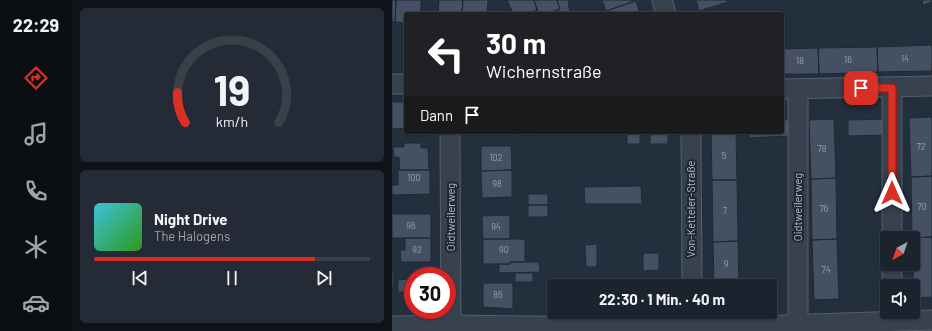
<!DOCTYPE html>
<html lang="de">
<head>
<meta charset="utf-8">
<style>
  :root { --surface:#1b232e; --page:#242b36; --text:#f1f3f6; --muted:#a0a4aa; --line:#39404a; --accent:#d93025 }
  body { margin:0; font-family:Barlow,sans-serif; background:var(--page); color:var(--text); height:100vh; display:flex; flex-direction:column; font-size:15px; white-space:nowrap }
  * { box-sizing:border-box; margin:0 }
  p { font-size:13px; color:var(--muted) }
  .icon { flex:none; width:22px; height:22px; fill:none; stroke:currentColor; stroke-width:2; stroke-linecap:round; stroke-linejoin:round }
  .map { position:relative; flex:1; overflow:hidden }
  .details { display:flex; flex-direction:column; gap:8px; padding:8px; background:#0f1319; width:320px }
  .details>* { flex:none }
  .top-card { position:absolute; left:12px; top:12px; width:380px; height:122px; border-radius:4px; box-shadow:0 1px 3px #0004,0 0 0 1px var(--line); background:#202124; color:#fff; overflow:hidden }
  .needle { width:26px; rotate:220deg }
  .controls { position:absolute; left:488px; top:231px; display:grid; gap:8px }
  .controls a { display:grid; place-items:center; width:40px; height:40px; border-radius:4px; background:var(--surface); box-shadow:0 1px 3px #0004,0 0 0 1px var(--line); font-size:20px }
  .speed { position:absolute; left:12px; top:267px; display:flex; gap:8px; font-size:20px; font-weight:700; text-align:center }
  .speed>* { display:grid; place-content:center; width:52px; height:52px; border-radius:50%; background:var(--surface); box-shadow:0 1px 3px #0004,0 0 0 1px var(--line); line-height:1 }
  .speed .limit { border:6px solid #d22; background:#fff; color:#111 }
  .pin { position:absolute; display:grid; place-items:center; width:34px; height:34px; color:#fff; margin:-17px; border-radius:8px; box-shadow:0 2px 6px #0006 }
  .me { position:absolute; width:44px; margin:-22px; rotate:0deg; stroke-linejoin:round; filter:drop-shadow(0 0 3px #0008) }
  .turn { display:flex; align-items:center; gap:14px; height:84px; padding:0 16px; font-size:18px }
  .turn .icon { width:52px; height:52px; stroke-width:2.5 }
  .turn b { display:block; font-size:28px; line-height:34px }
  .then { display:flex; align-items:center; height:38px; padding:0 16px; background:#0003; gap:8px; font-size:15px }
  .details .tile { flex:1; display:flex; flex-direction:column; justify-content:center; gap:6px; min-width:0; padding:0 14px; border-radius:6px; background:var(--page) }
  .details .dial { align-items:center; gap:0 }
  .dial svg { height:104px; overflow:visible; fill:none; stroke:var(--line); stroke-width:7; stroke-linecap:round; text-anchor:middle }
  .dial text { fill:var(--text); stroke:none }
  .song { display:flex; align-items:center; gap:12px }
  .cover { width:48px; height:48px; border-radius:6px; background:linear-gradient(135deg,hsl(190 70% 55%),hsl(110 70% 35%)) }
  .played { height:4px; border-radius:2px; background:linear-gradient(90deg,var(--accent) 80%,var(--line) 80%) }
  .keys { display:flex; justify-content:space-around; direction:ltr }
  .trip { position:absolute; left:155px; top:279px; width:230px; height:40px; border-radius:4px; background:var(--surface); box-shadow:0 1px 3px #0004,0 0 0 1px var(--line); font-weight:700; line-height:40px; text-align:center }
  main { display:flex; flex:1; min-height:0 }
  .dock { display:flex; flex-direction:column; width:72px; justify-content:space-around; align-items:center; background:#0b0e12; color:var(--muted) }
  .dock .icon { width:28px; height:28px }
  .dock .active { color:var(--accent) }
  .dock b { font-size:18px; color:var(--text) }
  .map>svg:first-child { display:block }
  .building { fill:#455162; stroke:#1f2835 }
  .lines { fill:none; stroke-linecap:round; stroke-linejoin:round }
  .street-casing { stroke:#565f6c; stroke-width:21 }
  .street { stroke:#38414e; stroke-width:19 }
  .route-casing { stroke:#8d1f18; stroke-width:10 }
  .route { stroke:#d93025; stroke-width:7 }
  .labels { text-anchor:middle; stroke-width:4; stroke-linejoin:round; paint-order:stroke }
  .number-label { font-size:9px; fill:#98a1af }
  .street-label { font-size:11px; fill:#b4bcc9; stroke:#1d2633 }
</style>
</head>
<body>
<main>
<nav class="dock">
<b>22:29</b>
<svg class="icon active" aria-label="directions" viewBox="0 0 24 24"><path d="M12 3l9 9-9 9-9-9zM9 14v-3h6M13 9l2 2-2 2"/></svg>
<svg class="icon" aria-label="music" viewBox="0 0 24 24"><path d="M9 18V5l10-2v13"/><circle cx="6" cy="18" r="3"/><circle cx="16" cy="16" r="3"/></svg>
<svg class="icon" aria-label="phone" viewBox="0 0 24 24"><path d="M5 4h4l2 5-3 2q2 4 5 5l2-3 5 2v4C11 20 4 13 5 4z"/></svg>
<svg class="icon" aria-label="climate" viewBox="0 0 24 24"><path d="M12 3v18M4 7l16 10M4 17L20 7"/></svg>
<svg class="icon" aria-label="car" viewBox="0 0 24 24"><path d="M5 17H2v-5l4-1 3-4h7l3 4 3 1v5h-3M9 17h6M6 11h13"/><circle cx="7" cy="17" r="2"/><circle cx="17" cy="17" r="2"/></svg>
</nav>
<section class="details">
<div class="tile dial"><svg viewBox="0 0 100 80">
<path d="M14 69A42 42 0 1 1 86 69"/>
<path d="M14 69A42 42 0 0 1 8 46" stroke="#d93025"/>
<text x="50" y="56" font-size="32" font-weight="700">19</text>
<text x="50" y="72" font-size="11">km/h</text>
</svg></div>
<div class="tile">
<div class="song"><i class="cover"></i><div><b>Night Drive</b><p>The Halogens</p></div></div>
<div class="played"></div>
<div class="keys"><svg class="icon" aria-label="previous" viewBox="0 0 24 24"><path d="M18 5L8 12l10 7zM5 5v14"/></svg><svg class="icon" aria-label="pause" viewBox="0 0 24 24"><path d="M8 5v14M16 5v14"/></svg><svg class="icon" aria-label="next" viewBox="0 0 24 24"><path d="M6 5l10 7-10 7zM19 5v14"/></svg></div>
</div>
</section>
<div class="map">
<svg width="540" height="331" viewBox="0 0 540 331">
  <rect width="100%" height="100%" fill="#242f3e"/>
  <!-- building -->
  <path class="building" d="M0,0h4l-1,22h-3z
    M4,0h25v14h-15v9l-11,-1z
    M47,0h24l-1,14h-24z
    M71,0h25l-1,14h-25z
    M115,0h27l3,10 -12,4h-12z
    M142,0h23l3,9 -15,5h-6z
    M165,0h11l2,14h-10l-2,-5h2z
    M210,0h29l1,2 -26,9z
    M304,0h31l1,2 -29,9z
    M530,0h10v2l-9,3z
    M244,1l4,13h-33l-1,-3z
    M540,45v26l-54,1 -1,-25z
    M485,47l1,25 -59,2 -1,-26z
    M426,48l1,26h-37v-25z
    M0,102h14v26l-14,1z
    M540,117v59l-21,1 -2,-59z
    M442,119l2,59 -25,1 -2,-59z
    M497,119l1,16 -42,1v-16z
    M390,120h7l1,16 -41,2v-6h33z
    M120,132h22v3l-22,1z
    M200,132h48v12h-13v-11h-35z
    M258,132h18v12h-18z
    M319,132h25l1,48h-25z
    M12,143h17v5h7l1,22h-29l-1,-13h-5l-1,-10h11z
    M89,146h30l1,24 -31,1z
    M6,170h32v24l-38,1v-10h6z
    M120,170v27l-30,1 -1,-27z
    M540,176v61l-20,1 -1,-61z
    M444,178l1,61 -25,1 -1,-61z
    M320,180h25l1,61 -25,1z
    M249,186l1,18h-57l-1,-17z
    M136,194h20v11h-20z
    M136,205h20v12h-20z
    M0,214h39v24h-39z
    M118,215v24h-27l-1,-23z
    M540,237v60l-18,1 -2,-60z
    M13,238h26v24h-30l-1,-12h5z
    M91,239h42v23h-15v2h-27z
    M445,239l2,60 -25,1 -2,-60z
    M346,241l1,45h-25l-1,-44z
    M205,244v23h-11l-1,-22z
    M251,253h16v17l-16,1z
    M118,262h29l1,10 -41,1v-9h11z
    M0,272h2v14h-2z
    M123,273h18v9h-18z
    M18,279h3v27h-3v-14h-12v-12z
    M204,282h13v4h-13z
    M91,283h30v26l-30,-2z
    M204,312h24v2h-24z
    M228,312h24v2h-24z
    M252,312h33v1l-33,1z"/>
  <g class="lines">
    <defs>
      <path id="street" d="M270,0l4,14
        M0,84h14
        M390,89l150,-3
        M406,89v235
        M58,132l1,193
        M299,132l1,154
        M500,238v-151
        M500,286v-22
        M0,326l59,-1 241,3 240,-8"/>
    </defs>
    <!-- street casing -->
    <use href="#street" class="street-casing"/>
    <!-- street -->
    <use href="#street" class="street"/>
  </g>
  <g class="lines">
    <defs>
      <path id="route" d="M469,88h31v105"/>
    </defs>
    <!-- route casing -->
    <use href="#route" class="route-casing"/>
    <!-- route -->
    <use href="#route" class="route"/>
  </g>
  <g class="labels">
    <!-- number labels -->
    <g class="number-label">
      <text x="513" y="62">14</text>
      <text x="456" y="63">16</text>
      <text x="408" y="64">18</text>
      <text x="529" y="150">72</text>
      <text x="430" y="152">78</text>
      <text x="332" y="159">5</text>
      <text x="104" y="161">102</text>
      <text x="22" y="181">100</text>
      <text x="105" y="187">98</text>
      <text x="530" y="210">70</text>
      <text x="432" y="212">76</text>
      <text x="333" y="214">7</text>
      <text x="19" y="229">96</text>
      <text x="104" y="230">94</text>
      <text x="25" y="253">92</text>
      <text x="112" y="253">90</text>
      <text x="334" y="267">9</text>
      <text x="434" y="273">74</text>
      <text x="106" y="298">86</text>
    </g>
    <!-- street labels -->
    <g class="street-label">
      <text transform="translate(406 207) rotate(-90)" y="4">Oidtweilerweg</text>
      <text transform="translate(299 209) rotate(-90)" y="4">Von-Ketteler-Straße</text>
      <text transform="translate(59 217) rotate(-90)" y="4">Oidtweilerweg</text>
    </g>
  </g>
</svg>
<div class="controls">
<a><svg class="needle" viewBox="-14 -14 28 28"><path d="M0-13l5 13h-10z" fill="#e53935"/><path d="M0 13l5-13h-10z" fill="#a0a4aa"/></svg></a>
<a><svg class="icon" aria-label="sound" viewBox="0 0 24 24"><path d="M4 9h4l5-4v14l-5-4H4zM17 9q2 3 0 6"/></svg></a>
</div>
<div class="speed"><div class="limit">30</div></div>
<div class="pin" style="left:469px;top:88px;background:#d93025"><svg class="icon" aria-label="arrive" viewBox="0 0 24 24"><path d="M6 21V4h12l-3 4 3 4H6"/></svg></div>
<svg class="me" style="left:500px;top:193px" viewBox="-20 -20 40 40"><path d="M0-17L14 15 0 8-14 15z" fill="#d93025" stroke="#fff" stroke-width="4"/></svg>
<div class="trip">22:30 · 1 Min. · 40 m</div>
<div class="top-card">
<div class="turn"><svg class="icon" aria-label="left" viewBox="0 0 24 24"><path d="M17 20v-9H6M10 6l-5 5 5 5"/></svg><div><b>30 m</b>Wichernstraße</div></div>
<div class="then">Dann<svg class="icon" aria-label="arrive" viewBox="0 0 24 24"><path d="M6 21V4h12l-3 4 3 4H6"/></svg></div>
</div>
</div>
</main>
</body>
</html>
